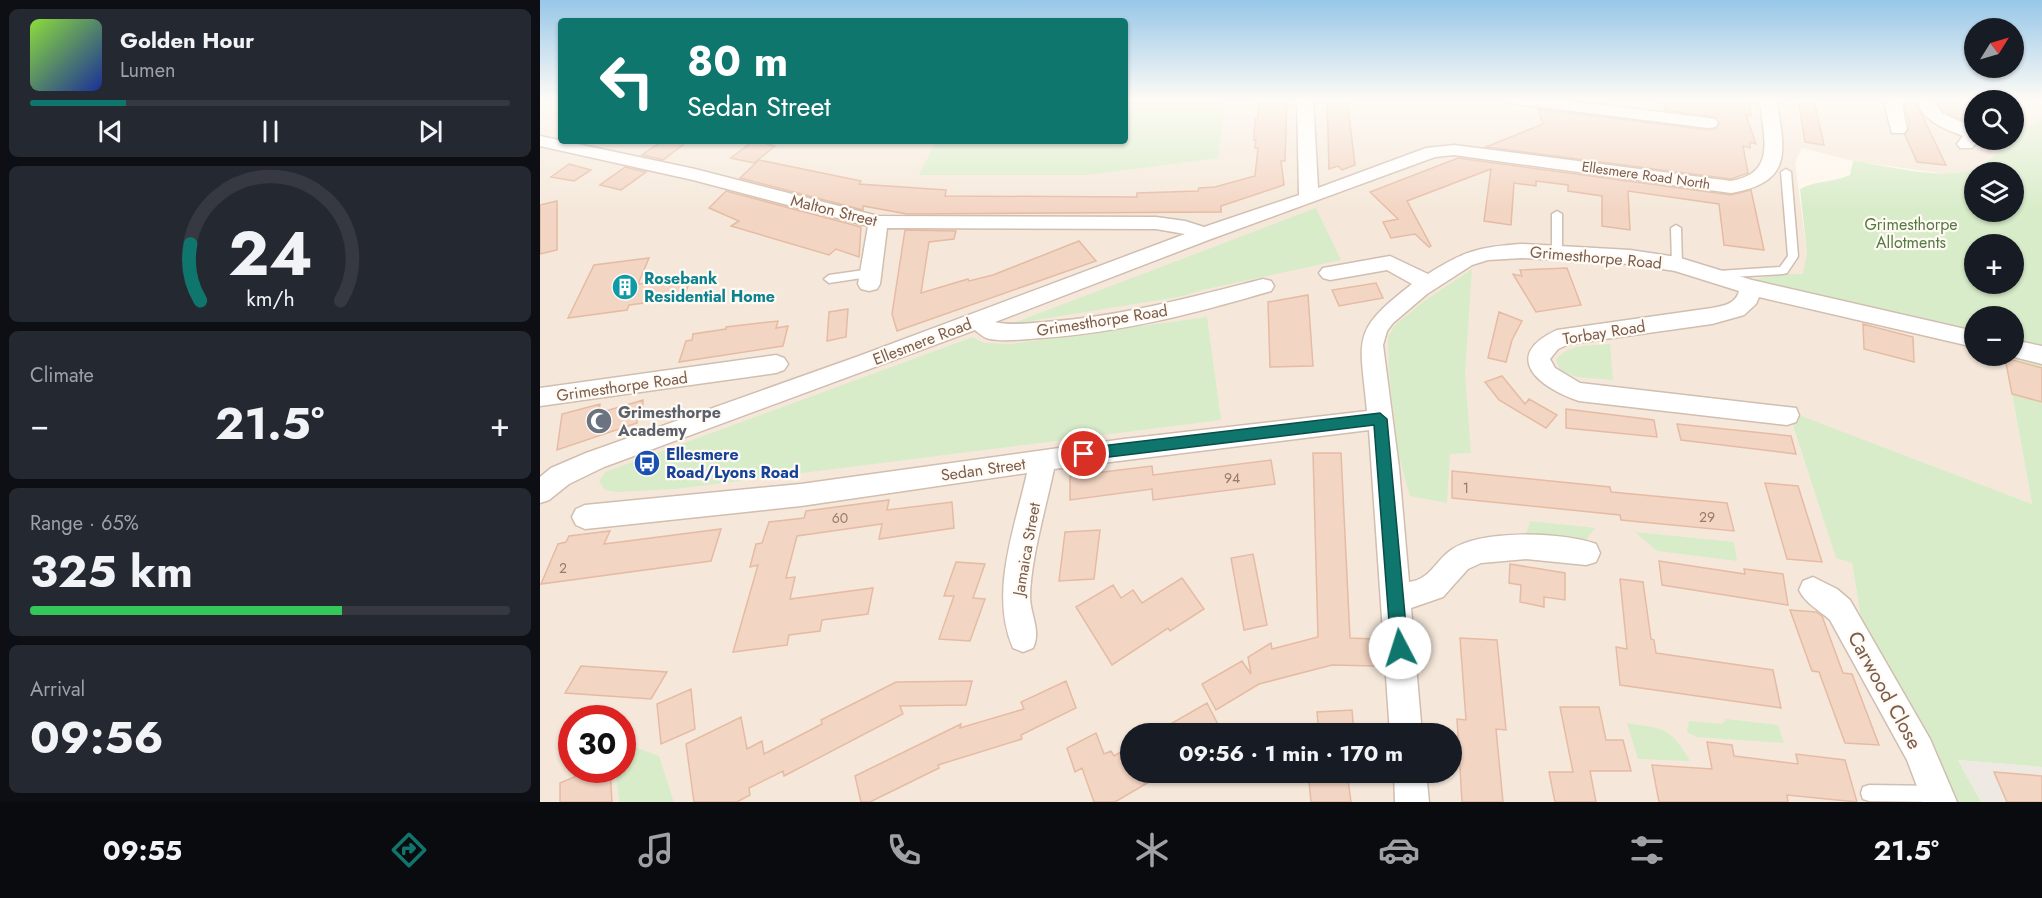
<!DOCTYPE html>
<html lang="en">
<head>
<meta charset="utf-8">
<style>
  :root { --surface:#171b24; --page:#242831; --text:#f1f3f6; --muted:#9ea1a6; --line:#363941; --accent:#0f766e }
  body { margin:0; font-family:Jost,sans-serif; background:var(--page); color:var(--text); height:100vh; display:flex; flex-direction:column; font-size:22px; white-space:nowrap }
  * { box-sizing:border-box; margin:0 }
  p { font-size:20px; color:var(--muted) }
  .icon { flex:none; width:33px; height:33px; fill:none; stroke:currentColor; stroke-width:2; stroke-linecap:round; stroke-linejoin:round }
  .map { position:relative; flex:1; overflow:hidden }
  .sheet { display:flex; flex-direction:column; gap:9px; padding:9px; background:#0d0f14; width:540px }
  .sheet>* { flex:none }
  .hud { position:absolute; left:18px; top:18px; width:570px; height:126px; border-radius:6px; box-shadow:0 2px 4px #0004; background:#0f766e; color:#fff; overflow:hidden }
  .needle { width:39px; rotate:53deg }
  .controls { position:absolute; left:1424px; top:18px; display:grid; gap:12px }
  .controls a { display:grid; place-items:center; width:60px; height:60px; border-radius:50%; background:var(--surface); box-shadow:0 2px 4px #0004; font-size:30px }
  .speed { position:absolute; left:18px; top:705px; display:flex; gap:12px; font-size:30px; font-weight:700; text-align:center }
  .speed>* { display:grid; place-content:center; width:78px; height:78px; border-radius:50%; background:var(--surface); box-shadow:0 2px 4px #0004; line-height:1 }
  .speed .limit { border:9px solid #d22; background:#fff; color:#111 }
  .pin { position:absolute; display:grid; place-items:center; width:51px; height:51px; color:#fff; margin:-26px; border:3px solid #fff; border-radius:50%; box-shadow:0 2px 6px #0007 }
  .me { position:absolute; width:66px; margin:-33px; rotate:355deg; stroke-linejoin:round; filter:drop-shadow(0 0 4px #0008) }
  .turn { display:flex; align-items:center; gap:21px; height:126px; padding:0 30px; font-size:27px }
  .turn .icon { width:78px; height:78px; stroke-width:2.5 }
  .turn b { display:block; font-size:42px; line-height:51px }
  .big { font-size:45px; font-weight:700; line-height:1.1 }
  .sheet .widget { flex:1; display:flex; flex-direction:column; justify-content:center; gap:9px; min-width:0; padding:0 21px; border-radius:9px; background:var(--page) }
  .sheet .dial { align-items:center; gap:0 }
  .dial svg { height:156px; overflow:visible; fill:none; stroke:var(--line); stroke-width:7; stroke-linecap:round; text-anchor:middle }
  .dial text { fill:var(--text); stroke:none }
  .song { display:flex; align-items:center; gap:18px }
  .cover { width:72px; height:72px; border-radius:9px; background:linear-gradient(135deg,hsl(90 70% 55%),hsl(230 70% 35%)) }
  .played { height:6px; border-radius:3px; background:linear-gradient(90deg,var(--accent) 20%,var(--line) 20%) }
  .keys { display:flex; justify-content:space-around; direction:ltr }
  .heat { display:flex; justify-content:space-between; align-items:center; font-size:33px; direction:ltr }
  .charge { height:9px; border-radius:4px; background:linear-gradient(90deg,#34c759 65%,var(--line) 0) }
  .trip { position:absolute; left:580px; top:723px; width:342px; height:60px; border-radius:30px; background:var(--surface); box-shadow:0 2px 4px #0004; font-weight:700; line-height:60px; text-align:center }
  .menu { display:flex; height:96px; justify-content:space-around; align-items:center; background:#090b0e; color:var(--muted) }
  .menu .icon { width:42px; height:42px }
  .menu .current { color:var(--accent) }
  .menu b { font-size:27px; color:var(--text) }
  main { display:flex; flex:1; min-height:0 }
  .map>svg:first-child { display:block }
  .residential { fill:#f5e8da; fill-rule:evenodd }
  .industrial { fill:#efe9e4 }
  .green { fill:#d8ecc9; fill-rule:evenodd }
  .building { fill:#f3d5c3; stroke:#e6bba3; stroke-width:1.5 }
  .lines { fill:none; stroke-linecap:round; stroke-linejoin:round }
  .service-casing { stroke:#d1beb0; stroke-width:3 }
  .minor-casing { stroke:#d1beb0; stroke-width:3 }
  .service { fill:#fff; fill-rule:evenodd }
  .minor { fill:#fff; fill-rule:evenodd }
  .route { fill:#0f766e; stroke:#0a4d48; stroke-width:1.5 }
  .labels { text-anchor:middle; stroke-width:4.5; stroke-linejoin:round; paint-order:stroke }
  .far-street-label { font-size:14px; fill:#7a5c4d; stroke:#fffaf3 }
  .number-label { font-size:14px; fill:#987a6a }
  .street-label { font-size:16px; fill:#7a5c4d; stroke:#fffaf3 }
  .park-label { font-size:16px; fill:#537a41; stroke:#fffaf3 }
  .culture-label { font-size:16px; font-weight:bold; fill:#0d838f; stroke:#fffaf3; text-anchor:start }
  .worship-label { font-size:16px; font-weight:bold; fill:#5b616d; stroke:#fffaf3; text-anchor:start }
  .transit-label { font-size:16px; font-weight:bold; fill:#164399; stroke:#fffaf3; text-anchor:start }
  .near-street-label { font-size:20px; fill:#7a5c4d; stroke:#fffaf3 }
</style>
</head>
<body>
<main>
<section class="sheet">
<div class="widget">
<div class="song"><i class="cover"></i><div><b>Golden Hour</b><p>Lumen</p></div></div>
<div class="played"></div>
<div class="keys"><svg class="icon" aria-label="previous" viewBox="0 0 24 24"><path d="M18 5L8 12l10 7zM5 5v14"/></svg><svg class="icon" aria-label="pause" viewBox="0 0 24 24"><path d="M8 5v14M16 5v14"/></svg><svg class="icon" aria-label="next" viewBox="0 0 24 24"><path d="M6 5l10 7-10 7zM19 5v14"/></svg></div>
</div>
<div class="widget dial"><svg viewBox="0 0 100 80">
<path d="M14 69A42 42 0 1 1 86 69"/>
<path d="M14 69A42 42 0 0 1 9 40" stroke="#0f766e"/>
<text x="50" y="56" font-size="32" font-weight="700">24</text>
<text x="50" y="72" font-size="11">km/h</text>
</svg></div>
<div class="widget"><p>Climate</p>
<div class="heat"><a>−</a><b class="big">21.5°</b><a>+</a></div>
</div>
<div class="widget"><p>Range · 65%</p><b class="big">325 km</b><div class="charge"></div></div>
<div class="widget"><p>Arrival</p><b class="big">09:56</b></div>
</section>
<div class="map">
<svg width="1502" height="802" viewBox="0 0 1502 802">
  <rect width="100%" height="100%" fill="#fdf6ec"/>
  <!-- residential -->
  <path class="residential" d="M0,99h21v42h564v-42h917v20l-29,16v-35h-39v40h37l-11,13 -24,15 -12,4 -17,2 -94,-13 -51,-13 -7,15 12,90 -1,14 -3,7h-25l-27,7 223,62v13h31l27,148 -244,-92 48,145 16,6 9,56 75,138 17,45h-1279l-16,-46 -22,-9 -13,5 -1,-34h-50v52h43l4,32h-79zM591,734h321v38h-321z"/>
  <!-- industrial -->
  <path class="industrial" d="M1418,760l84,7v35h-61z"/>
  <!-- green -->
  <path class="green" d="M585,99h100l-7,59 -130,17h-169l17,-34h189z
    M1502,119v226l-29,-6v-23h-39v14l-223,-50 27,-6h25l4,-21 -7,-64c16,-9 33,-6 50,-14l3,-14c32,4 95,22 124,6 15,-7 25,-19 36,-27v-6zM1434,172h39v40h-39zM1434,244h39v40h-39z
    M776,208l25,52 -134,29 -29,8 -167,27z
    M932,269l-7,103 6,81 -21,1 -3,49 -37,-7 -11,-39 -10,-83 -1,-37 7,-12 28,-23z
    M667,317l14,103 -545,69 -59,3 -12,-2 -6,-9 6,-9 368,-135 11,6 27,1z
    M1070,344l3,36 -36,-3 -17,-7 -4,-10c13,-17 34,-14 54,-16z
    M1465,356l37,4v407l-84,-7 23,42h-28l-17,-45 -75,-138 -9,-56 -16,-5 -48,-147 244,93z
    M990,521l65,7 -12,16 -59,-3z
    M1095,532l99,10 3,19 -80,-10z
    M1186,719l52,6 6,18 -88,-6 -9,-5 2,-11 33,3z
    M1087,723c37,6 43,3 63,38l-52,-2z
    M96,747l23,9 15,46h-55l-4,-32h7l1,-18z"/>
  <!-- building -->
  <path class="building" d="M719,99h28l-2,62h-4l3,24 -63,21v6l-314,2 -44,-8v4l-123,-32 19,-18 102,21 -2,3 87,6 -1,6 192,1v-4l61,-2 1,-3 16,-1 40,-11 3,-28h-3l1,-9 -2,1 1,-22h3z
    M787,99h20l8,66 -13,5 -4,-4 -9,3z
    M1123,99h23l-1,4 14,2 1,-6h49l2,17 -5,-1 10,29 -6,-2v6l-7,-2 5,27 -17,6 -245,-32 57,-23 -5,-15 171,21 6,-1 5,-5 -5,-7 -50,-7z
    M1258,99l16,1 10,45 -19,-3z
    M1369,99h5l32,66 -29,-3 -12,-27 5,-10 -6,-19z
    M1395,99h39v27l-31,-15z
    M122,141h26l-25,19 -21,-5z
    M213,141l22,5 -21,17 -23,-5z
    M918,158l273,37 20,-5 13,60 -40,-5 -5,-41 -91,-13 2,39 -28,-4v-30l-34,-5v-6l-32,-4v5l-22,-3 -3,42 -27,-4 7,-52 -84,32 24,45 -2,1 -14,-13 -24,4 -8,-16 15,-3 -28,-27z
    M29,164l22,6 -17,11 -23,-4z
    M85,167l21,5 -25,18 -21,-5z
    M186,191l135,36 -2,30 -23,-8 -7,6 -98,-29 8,-5 -30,-13z
    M17,201v49l-17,4v-49z
    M365,230l51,1 -2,8 -25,3 -8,51 47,-14 1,2 24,-6 86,-34 17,20 -199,70 -5,-17z
    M109,258l-11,26 53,-7 -7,21 -55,7 -2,5 -59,8 26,-53z
    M1027,268l14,37 -45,7 -23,-38 9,2 -2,-6z
    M836,283l7,15 -44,8 -7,-16z
    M768,295l5,71 -43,1 -2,-65z
    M308,309l-2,28 -19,4 2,-29z
    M959,312l23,9 -10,19 -6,22 -18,-4z
    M238,321l-2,7 12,-2 -5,20 -104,16 7,-21 6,-1 1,-6 33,-5v-2z
    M1323,324l50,13 1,25 -50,-13z
    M1465,358l37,10v34l-30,-8z
    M962,376l23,28 4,-5 28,16 -11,13 -47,-28 -14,-18z
    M103,400l-1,18 -5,1v4l-80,27 5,-36 38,-10 -1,9z
    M1026,409l88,11 3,17 -91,-9z
    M1137,424l114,12 5,18 -115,-14z
    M773,453h28l9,185 24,1 1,27 -43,-1 -73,19 -43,26 -14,-26 40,-23 9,13 -3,-17 23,-14 1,6 46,-12z
    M731,460l4,24 -122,16 -1,-11 -82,11v-24l82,-10 1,9z
    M912,471l158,16 1,5 116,11 7,28 -113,-11 -1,-5 -168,-17z
    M1225,483l33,3 24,76 -35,-3z
    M349,500l-2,10 65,-8 2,26 -75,11 3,-15 -85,12 -11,42 9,-1 -5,22 83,-11 -5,26 -46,6 -2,11 -31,4 -2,10 -54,7 25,-87 -8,2 6,-23 6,-1 7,-21 35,-4 2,-7z
    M181,529l-10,32 -170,23 17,-40 8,-2 3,-6 41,-5 -6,13z
    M560,530l-6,49 -35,2 6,-49z
    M713,554l14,71 -23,5 -13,-72z
    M1119,561l86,13 -1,-5 39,5 5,31 -126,-20z
    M416,562l29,2 -12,34 12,1 -15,42 -31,-2 15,-43h-10z
    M970,564l55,9v27l-21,-3v10l-24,-5 1,-17 -12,-2z
    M642,578l22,31 -34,22 -2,-3 -56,37 -36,-58 37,-22 8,13 12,-8 9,13z
    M1080,579l23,3 8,57 3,1 2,13 117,17 8,38 -161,-23 -4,-38 11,2z
    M1250,610l26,2 6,4 21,57 9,1 27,71 -34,-2 -26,-71 -7,-1z
    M920,638l37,2 9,90 -10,-1 7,73h-41l-5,-83 9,1z
    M41,666l86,6 -16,27 -86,-6z
    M432,681l-6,24 -66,1 3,8 -119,62 -1,-5 -34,17 1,7 -13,7h-43l-8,-58 55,-27 6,32 15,-8 2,13 58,-30 -1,-4 75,-38z
    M526,681l10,27 -55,27 1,4 -84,26 1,3 -69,34h-9l-6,-26 106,-52 -1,4 64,-19 -3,-7z
    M151,689l4,40 -34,15 -4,-40z
    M667,703l16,31h-70z
    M1020,707h39l7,33h17l8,31h-41l6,31h-41l-6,-30h24z
    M812,710l2,23 -35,1 -2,-22z
    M556,733l8,21 7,-3 3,5 17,-10v26h35l-51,30h-21l-12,-34 -7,4 -8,-24z
    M1167,742l25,3 2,11 64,8 -2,-10 49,6 12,42 -70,-7 1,7h-129l-7,-37 60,4z
    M65,770h5l2,32h-52v-19l26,-11 1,6z
    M768,772h39l4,30h-40z
    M1454,772l48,4v26h-35z"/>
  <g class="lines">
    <defs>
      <path id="service" d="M1246,169l5,3 7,84 -1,2 -10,15 -4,1 -69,4 -1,-3 5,-4 62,-4 8,-11 -7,-84z
        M1017,211l5,3v38l-5,3 -5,-3v-38z
        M1136,225l5,3 1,36 -5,4 -5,-4 -1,-36z
        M331,269l4,1 1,3 -1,3 -46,7 -5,-4 5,-4z
        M1329,785l68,1 6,2 2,6 -2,6 -5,2 -69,-1 -6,-2 -2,-6 2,-6z"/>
      <path id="minor" d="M757,99h16l5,89 108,-40 28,-3 277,36c48,-8 31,-47 29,-82h16c9,52 18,83 -45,94l-277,-38 -19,2 -224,82 -216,83c15,4 34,1 50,0 74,-5 147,-25 218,-43l8,2 3,5 -3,5c-75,22 -152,42 -230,47 -16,1 -35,4 -51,1 -6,-1 -10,-5 -15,-9l-371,137 -35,17 -20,16 -9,3v-26l11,-9 35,-15 273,-97 326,-122 -29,-5 -269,-1 -7,56 -3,5 -8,2 -8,-2 -3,-5 10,-58 -175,-46 -153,-34v-10l155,33 183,47 278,1 29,4 19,6 95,-32z
        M967,99h46l156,19 6,1 3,4 -3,4 -6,1 -194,-24 -6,-1z
        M1348,99h19l-5,6 5,24 -3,4h-12l-8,-30z
        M1376,99h16l10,14 32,15v12h5l-7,8h-12l-3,-4 6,-8c-20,-8 -41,-15 -47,-37z
        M982,244l108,6 47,7 75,23 222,51v16l-215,-50 -3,7 -12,11 -32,9 -143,20 -11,5 -8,10 5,9 25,15 216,25 3,7 -3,7 -9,3 -208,-24c-40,-13 -79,-45 -22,-71l155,-22c11,-2 24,-4 27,-17l-64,-20 -45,-7 -108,-6 -34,2 -16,5 -45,29 -34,29 -6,8 -4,14 16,123 10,114c22,-3 26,-21 42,-32 30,-21 112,-18 145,-6l4,9 -4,9 -10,3 -60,-6 -45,4 -13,6 -25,28 -32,11 11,126h-32l-21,-304 -315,39c-8,38 -24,93 -24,129 1,18 11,33 3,50l-10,4 -10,-4c-24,-55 2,-120 14,-175l-226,33 -216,23 -9,-4 -4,-8 4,-8 9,-4 216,-21 323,-45 243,-28c-7,-74 -17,-79 45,-127l-25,-14 -57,10 -7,-2 -4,-5 4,-5 67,-12 38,18c36,-23 51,-27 94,-30z
        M1473,340l29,6v18l-32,-8h3z
        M236,355l8,3 4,6 -4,6 -8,3 -236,33v-18z
        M1273,577l24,12 13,11 80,139 27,63h-34l-16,-42 -77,-140c-11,-10 -25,-17 -31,-30l4,-9z
        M854,772h32l3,30h-34z"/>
    </defs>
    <!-- service casing -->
    <use href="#service" class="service-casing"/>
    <!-- minor casing -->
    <use href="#minor" class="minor-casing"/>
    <!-- service -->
    <use href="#service" class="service"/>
    <!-- minor -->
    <use href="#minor" class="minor"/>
  </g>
  <!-- sky -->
  <linearGradient id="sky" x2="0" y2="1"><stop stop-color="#97c7e8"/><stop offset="0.47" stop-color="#fefbf6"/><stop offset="1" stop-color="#fefbf6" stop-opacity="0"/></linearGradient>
  <rect width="1502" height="211" fill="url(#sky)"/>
  <!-- route -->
  <path class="route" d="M840,413l7,6 21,229 -2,6 -6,3 -6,-3 -3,-6 -17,-223 -290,35 -5,-1 -3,-5 3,-4 5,-2z"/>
  <!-- icons -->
  <defs>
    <symbol id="building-disc" viewBox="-11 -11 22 22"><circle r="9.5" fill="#0f9aa8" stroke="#fffaf3"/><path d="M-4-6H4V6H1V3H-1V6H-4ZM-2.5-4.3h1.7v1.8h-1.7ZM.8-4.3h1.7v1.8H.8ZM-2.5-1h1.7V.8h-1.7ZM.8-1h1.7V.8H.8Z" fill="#fff"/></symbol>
    <symbol id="mosque-disc" viewBox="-11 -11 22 22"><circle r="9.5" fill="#6b7280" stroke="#fffaf3"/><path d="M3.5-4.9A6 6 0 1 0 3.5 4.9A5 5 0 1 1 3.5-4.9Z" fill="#fff"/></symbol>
    <symbol id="bus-disc" viewBox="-11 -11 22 22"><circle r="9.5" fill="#1a4fb4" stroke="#fffaf3"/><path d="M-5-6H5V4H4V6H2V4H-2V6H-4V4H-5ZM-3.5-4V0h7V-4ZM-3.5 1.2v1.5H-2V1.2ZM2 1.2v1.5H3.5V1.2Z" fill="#fff"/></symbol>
  </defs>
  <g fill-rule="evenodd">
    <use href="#building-disc" x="70" y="272" width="30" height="30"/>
    <use href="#mosque-disc" x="44" y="406" width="30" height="30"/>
    <use href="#bus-disc" x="92" y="448" width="30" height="30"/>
  </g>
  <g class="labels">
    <!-- far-street labels -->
    <g class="far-street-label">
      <text transform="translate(1106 175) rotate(8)" y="5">Ellesmere Road North</text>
    </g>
    <!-- number labels -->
    <g class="number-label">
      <text x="692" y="483">94</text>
      <text x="926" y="493">1</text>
      <text x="1167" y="522">29</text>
      <text x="300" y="523">60</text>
      <text x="23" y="573">2</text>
    </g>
    <!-- street labels -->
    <g class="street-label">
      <text transform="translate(294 210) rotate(14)" y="6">Malton Street</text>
      <text transform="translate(1056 257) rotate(5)" y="6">Grimesthorpe Road</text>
      <text transform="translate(562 320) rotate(-9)" y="6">Grimesthorpe Road</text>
      <text transform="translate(1064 332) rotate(-9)" y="6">Torbay Road</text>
      <text transform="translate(382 341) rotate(-21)" y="6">Ellesmere Road</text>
      <text transform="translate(82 386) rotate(-8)" y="6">Grimesthorpe Road</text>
      <text transform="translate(443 469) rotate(-8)" y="6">Sedan Street</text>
      <text transform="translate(486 549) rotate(-80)" y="6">Jamaica Street</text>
    </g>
    <!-- park labels -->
    <g class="park-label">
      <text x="1371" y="230">Grimesthorpe<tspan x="1371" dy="18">Allotments</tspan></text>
    </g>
    <!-- culture labels -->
    <g class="culture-label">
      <text x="104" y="284">Rosebank<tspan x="104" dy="18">Residential Home</tspan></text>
    </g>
    <!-- worship labels -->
    <g class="worship-label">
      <text x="78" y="418">Grimesthorpe<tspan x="78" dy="18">Academy</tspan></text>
    </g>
    <!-- transit labels -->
    <g class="transit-label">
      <text x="126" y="460">Ellesmere<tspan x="126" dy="18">Road/Lyons Road</tspan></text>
    </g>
    <!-- near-street labels -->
    <g class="near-street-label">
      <text transform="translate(1345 690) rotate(61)" y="7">Carwood Close</text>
    </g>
  </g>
</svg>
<div class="controls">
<a><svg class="needle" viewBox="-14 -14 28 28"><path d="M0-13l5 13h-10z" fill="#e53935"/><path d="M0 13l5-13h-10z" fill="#9ea1a6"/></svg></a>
<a><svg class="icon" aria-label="search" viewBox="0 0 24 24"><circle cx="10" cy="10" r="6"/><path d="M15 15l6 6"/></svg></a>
<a><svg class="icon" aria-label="layers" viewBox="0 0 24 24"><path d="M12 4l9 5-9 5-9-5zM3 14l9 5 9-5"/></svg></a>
<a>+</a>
<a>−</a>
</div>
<div class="speed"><div class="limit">30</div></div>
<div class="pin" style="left:544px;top:454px;background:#d93025"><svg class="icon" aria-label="arrive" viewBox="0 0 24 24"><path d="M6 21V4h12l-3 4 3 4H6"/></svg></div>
<svg class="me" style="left:860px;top:648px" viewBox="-20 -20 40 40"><circle r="19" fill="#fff"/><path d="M0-13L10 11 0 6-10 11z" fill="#0f766e"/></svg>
<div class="trip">09:56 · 1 min · 170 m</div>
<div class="hud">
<div class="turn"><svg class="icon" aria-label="left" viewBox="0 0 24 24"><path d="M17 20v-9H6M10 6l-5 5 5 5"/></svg><div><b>80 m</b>Sedan Street</div></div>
</div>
</div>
</main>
<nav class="menu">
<b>09:55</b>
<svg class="icon current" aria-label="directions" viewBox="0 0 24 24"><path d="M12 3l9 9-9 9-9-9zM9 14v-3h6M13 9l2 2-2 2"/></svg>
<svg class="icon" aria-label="music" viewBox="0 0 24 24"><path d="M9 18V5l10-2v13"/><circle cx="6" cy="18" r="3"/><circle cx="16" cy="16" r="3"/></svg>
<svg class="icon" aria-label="phone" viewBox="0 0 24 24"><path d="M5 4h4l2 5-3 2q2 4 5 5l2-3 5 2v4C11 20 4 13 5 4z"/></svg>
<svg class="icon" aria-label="climate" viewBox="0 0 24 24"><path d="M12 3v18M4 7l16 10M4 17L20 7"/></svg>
<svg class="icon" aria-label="car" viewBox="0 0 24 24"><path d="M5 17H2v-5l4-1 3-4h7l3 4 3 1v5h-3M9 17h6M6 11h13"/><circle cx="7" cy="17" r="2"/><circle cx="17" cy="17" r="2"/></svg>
<svg class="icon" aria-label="filters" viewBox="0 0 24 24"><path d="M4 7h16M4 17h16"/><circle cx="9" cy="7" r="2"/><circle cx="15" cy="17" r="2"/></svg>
<b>21.5°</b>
</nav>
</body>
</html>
